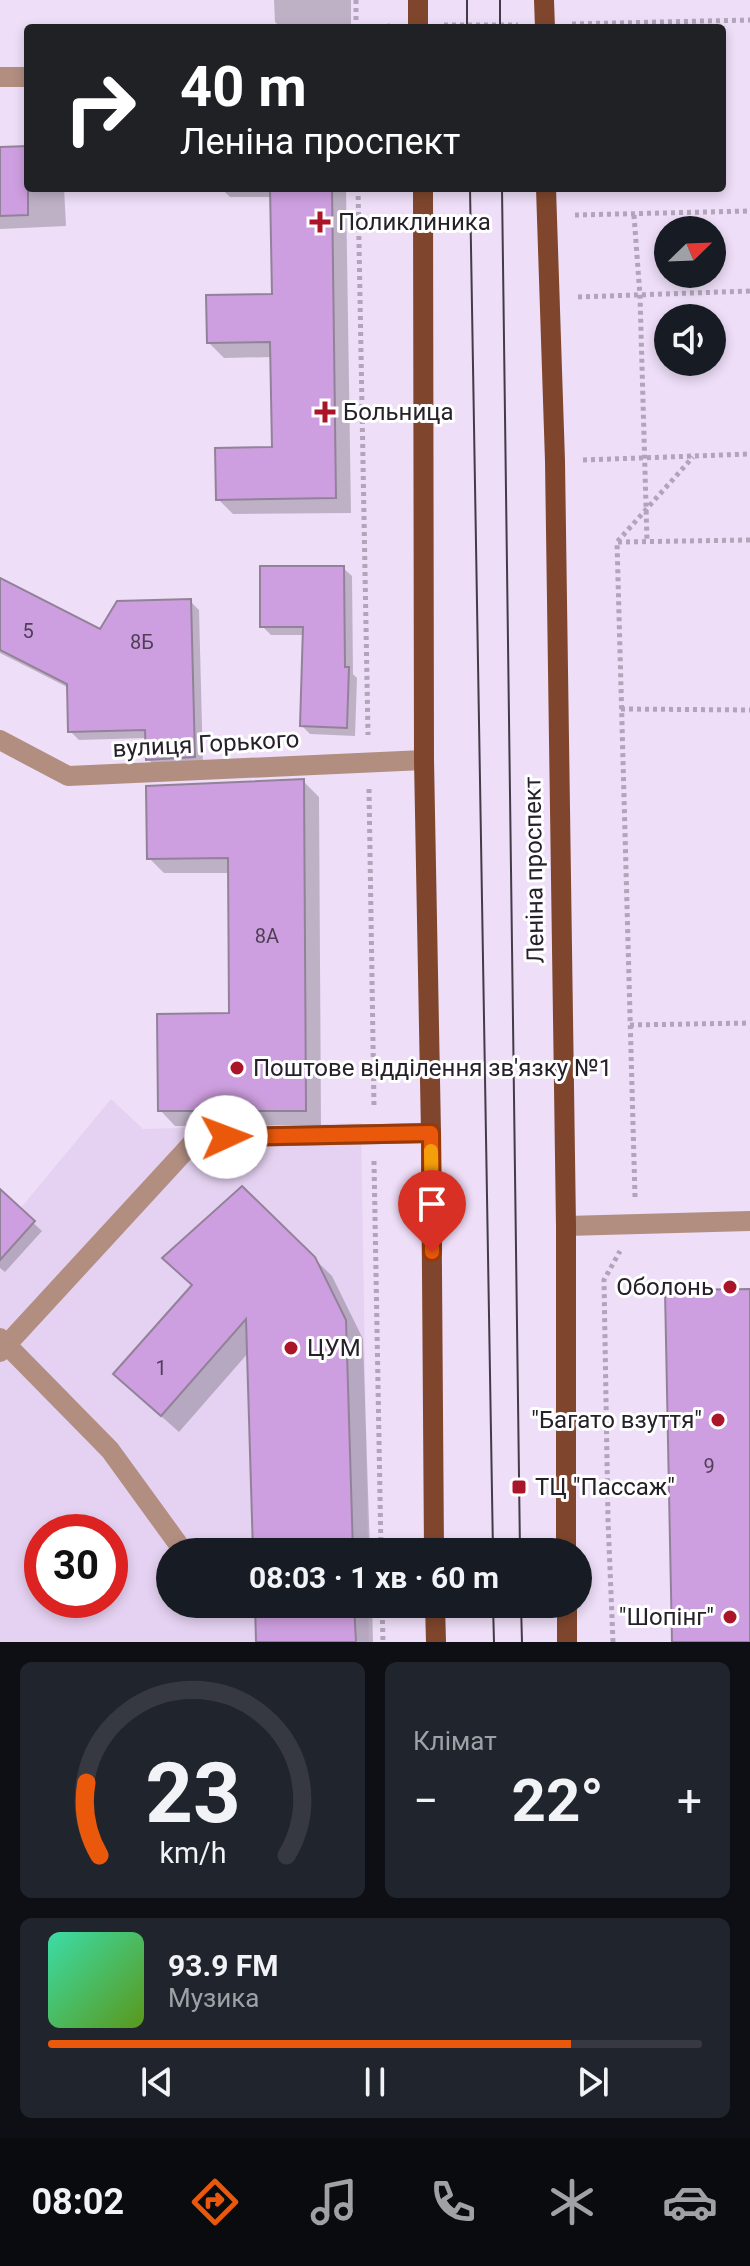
<!DOCTYPE html>
<html lang="uk">
<head>
<meta charset="utf-8">
<style>
  :root { --surface:#171b24; --page:#20242c; --text:#f1f3f6; --muted:#9ea1a6; --line:#363941; --accent:#ea580c }
  body { margin:0; font-family:Roboto,sans-serif; background:var(--page); color:var(--text); height:100vh; display:flex; flex-direction:column; font-size:30px; white-space:nowrap }
  * { box-sizing:border-box; margin:0 }
  p { font-size:26px; color:var(--muted) }
  .icon { flex:none; width:44px; height:44px; fill:none; stroke:currentColor; stroke-width:2; stroke-linecap:round; stroke-linejoin:round }
  .map { position:relative; height:1642px; overflow:hidden }
  .details { display:flex; flex-direction:column; gap:20px; padding:20px; background:#0d0f14; flex:1 }
  .details>* { flex:none }
  .guide { position:absolute; left:24px; top:24px; width:702px; height:168px; border-radius:8px; box-shadow:0 4px 12px #0003; background:#202124; color:#fff; overflow:hidden }
  .needle { width:52px; rotate:67deg }
  .buttons { position:absolute; left:654px; top:216px; display:grid; gap:16px }
  .buttons a { display:grid; place-items:center; width:72px; height:72px; border-radius:50%; background:var(--surface); box-shadow:0 4px 12px #0003; font-size:40px }
  .speed { position:absolute; left:24px; top:1514px; display:flex; gap:16px; font-size:40px; font-weight:700; text-align:center }
  .speed>* { display:grid; place-content:center; width:104px; height:104px; border-radius:50%; background:var(--surface); box-shadow:0 4px 12px #0003; line-height:1 }
  .speed .limit { border:12px solid #d22; background:#fff; color:#111 }
  .pin { position:absolute; display:grid; place-items:center; width:68px; height:68px; color:#fff; margin:-82px -34px; border-radius:50% 50% 50% 0; rotate:-45deg; box-shadow:0 0 8px #0007 }
  .pin .icon { rotate:45deg }
  .me { position:absolute; width:88px; margin:-44px; rotate:88deg; stroke-linejoin:round; filter:drop-shadow(0 0 6px #0008) }
  .turn { display:flex; align-items:center; gap:28px; height:168px; padding:0 24px; font-size:36px }
  .turn .icon { width:104px; height:104px; stroke-width:2.5 }
  .turn b { display:block; font-size:56px; line-height:68px }
  .big { font-size:60px; font-weight:700; line-height:1.1 }
  .details .card { flex:1; display:flex; flex-direction:column; justify-content:center; gap:12px; min-width:0; padding:0 28px; border-radius:12px; background:var(--page) }
  .details .dial { align-items:center; gap:0 }
  .dial svg { height:208px; overflow:visible; fill:none; stroke:var(--line); stroke-width:7; stroke-linecap:round; text-anchor:middle }
  .dial text { fill:var(--text); stroke:none }
  .song { display:flex; align-items:center; gap:24px }
  .cover { width:96px; height:96px; border-radius:12px; background:linear-gradient(135deg,hsl(160 70% 55%),hsl(90 70% 35%)) }
  .played { height:8px; border-radius:4px; background:linear-gradient(90deg,var(--accent) 80%,var(--line) 80%) }
  .keys { display:flex; justify-content:space-around; direction:ltr }
  .heat { display:flex; justify-content:space-between; align-items:center; font-size:44px; direction:ltr }
  .details .tiles { flex:1; display:grid; gap:20px; grid-template-columns:1fr 1fr }
  .card:last-child { grid-column:span 2 }
  .trip { position:absolute; left:156px; top:1538px; width:436px; height:80px; border-radius:40px; background:var(--surface); box-shadow:0 4px 12px #0003; font-weight:700; line-height:80px; text-align:center }
  .dock { display:flex; height:128px; justify-content:space-around; align-items:center; background:#090b0e; color:var(--muted) }
  .dock .icon { width:56px; height:56px }
  .dock .selected { color:var(--accent) }
  .dock b { font-size:36px; color:var(--text) }
  .map>svg:first-child { display:block }
  .built { fill:#e5d2f2; fill-rule:evenodd }
  .shadow { fill:#0003 }
  .building { fill:#ce9fe0; stroke:#928298; stroke-width:2 }
  .lines { fill:none; stroke-linecap:round; stroke-linejoin:round }
  .path { stroke:#b2a5ba; stroke-width:5; stroke-dasharray:4 4; stroke-linecap:butt }
  .minor { stroke:#b18e80; stroke-width:20 }
  .major { stroke:#7f462d; stroke-width:20 }
  .tram { stroke:#433c48; stroke-width:2 }
  .route-casing { stroke:#983908; stroke-width:20 }
  .route { stroke:#ea580c; stroke-width:14 }
  .slow { stroke:#f59e0b; stroke-width:14 }
  .poi-dot { fill:#aa1529; stroke:#fff; stroke-width:3 }
  .labels { text-anchor:middle; stroke-width:6; stroke-linejoin:round; paint-order:stroke }
  .number-label { font-size:20px; fill:#4f4057 }
  .poi-label { font-size:24px; fill:#252029; stroke:#fff; text-anchor:start }
  .street-label { font-size:24px; fill:#252029; stroke:#fff }
</style>
</head>
<body>
<div class="map">
<svg width="750" height="1642" viewBox="0 0 750 1642">
  <rect width="100%" height="100%" fill="#eedef8"/>
  <!-- built -->
  <path class="built" d="M111,1099l32,30 218,-6 7,429h-198v52h198l1,38h-369v-409zM42,1532h68v68h-68z"/>
  <!-- shadow -->
  <path class="shadow" d="M274,0h77v28h-70l-6,-6z
    M28,148v40h36l2,38 -66,3v-80z
    M221,188h125l5,325 -118,1 -15,-15 56,-50 -2,-92 -48,1 -16,-16 66,-46 -1,-99h-43z
    M343,568l9,8 1,98 4,4 -2,58 -45,-2 -8,-8 3,-91h-34l-9,-9z
    M0,580l100,51 90,-30 9,9 4,155 -47,2 -8,-8 -1,-21 -68,2 -9,-9 -1,-43 -69,-35z
    M303,781l16,16 2,328 -146,1 -15,-16 71,-95 -1,-142h-66l-15,-15z
    M242,1188l90,88 31,63 7,213h-115l-6,-200 -70,80 -46,-41 61,-105z
    M0,1192l42,39 -37,41 -5,-4z
    M257,1604h115l1,38h-115z"/>
  <!-- building -->
  <path class="building" d="M28,146v69l-28,1v-69z
    M270,188h62l4,310 -120,2 -1,-52 57,-1 -2,-105 -63,1 -1,-48 66,-1z
    M260,566h84l1,101h4l-2,61 -47,-2 3,-99h-43z
    M0,578l100,51 17,-28 74,-2 4,158 -49,3 -1,-30 -77,2 -1,-48 -67,-34z
    M304,779l2,332h-148l-1,-97 72,-1 -1,-155 -81,1 -1,-73z
    M242,1186l73,71 31,63 7,232h-100l-7,-233 -85,97 -48,-42 79,-89 -30,-27z
    M0,1189l35,32 -35,39z
    M750,1289v353h-78l-7,-352z
    M255,1604h99l2,38h-100z"/>
  <g class="lines">
    <!-- path -->
    <path class="path" d="M356,0v28
      M572,24l178,-4
      M444,25h74
      M363,28l27,-2
      M358,188l10,547
      M575,215l175,-4
      M634,215l6,81 7,245
      M578,297l172,-6
      M583,460l167,-6
      M618,542l132,-2
      M621,709l129,1
      M369,789l5,318
      M630,1025l120,-2
      M374,1161l7,391
      M635,1197l-18,-655 76,-85
      M382,1604l1,38
      M613,1642l-5,-122 -4,-240 16,-29"/>
    <!-- minor -->
    <path class="minor" d="M0,77h28
      M0,740l68,36 356,-16
      M566,1226l184,-5
      M0,1338l110,112 74,102
      M0,1352l197,-214 234,-5"/>
    <!-- major -->
    <path class="major" d="M418,0v28
      M544,0l1,28
      M423,188l1,572 7,373 3,419
      M546,188l9,273 11,765v326
      M435,1604l1,38
      M567,1604v38"/>
    <!-- tram -->
    <path class="tram" d="M467,0v28
      M500,0v28
      M470,188l23,1364
      M502,188l18,1364
      M493,1604l1,38
      M521,1604l1,38"/>
  </g>
  <g class="lines">
    <defs>
      <path id="route" d="M226,1137l205,-4 1,119"/>
    </defs>
    <!-- route casing -->
    <use href="#route" class="route-casing"/>
    <!-- route -->
    <use href="#route" class="route"/>
    <!-- slow -->
    <path class="slow" d="M431,1151l1,65"/>
  </g>
  <!-- markers -->
  <g class="poi-dot">
    <path d="M316 210h8v8h8v8h-8v8h-8v-8h-8v-8h8z"/>
    <path d="M321 400h8v8h8v8h-8v8h-8v-8h-8v-8h8z"/>
    <circle cx="237" cy="1068" r="8"/>
    <circle cx="730" cy="1287" r="8"/>
    <circle cx="291" cy="1348" r="8"/>
    <circle cx="718" cy="1420" r="8"/>
    <rect x="511" y="1479" width="16" height="16" rx="4"/>
    <circle cx="730" cy="1617" r="8"/>
  </g>
  <g class="labels">
    <!-- number labels -->
    <g class="number-label">
      <text x="28" y="638">5</text>
      <text x="142" y="649">8Б</text>
      <text x="267" y="943">8А</text>
      <text x="161" y="1375">1</text>
      <text x="709" y="1473">9</text>
    </g>
    <!-- poi labels -->
    <g class="poi-label">
      <text x="338" y="230">Поликлиника</text>
      <text x="343" y="420">Больница</text>
      <text x="253" y="1076">Поштове відділення зв'язку №1</text>
      <text x="714" y="1295" text-anchor="end">Оболонь</text>
      <text x="307" y="1356">ЦУМ</text>
      <text x="702" y="1428" text-anchor="end">"Багато взуття"</text>
      <text x="535" y="1495">ТЦ "Пассаж"</text>
      <text x="714" y="1625" text-anchor="end">"Шопінг"</text>
    </g>
    <!-- street labels -->
    <g class="street-label">
      <text transform="translate(206 744) rotate(-3)" y="8">вулиця Горького</text>
      <text transform="translate(534 870) rotate(-91)" y="8">Леніна проспект</text>
    </g>
  </g>
</svg>
<div class="buttons">
<a><svg class="needle" viewBox="-14 -14 28 28"><path d="M0-13l5 13h-10z" fill="#e53935"/><path d="M0 13l5-13h-10z" fill="#9ea1a6"/></svg></a>
<a><svg class="icon" aria-label="sound" viewBox="0 0 24 24"><path d="M4 9h4l5-4v14l-5-4H4zM17 9q2 3 0 6"/></svg></a>
</div>
<div class="speed"><div class="limit">30</div></div>
<div class="pin" style="left:432px;top:1252px;background:#d93025"><svg class="icon" aria-label="arrive" viewBox="0 0 24 24"><path d="M6 21V4h12l-3 4 3 4H6"/></svg></div>
<svg class="me" style="left:226px;top:1137px" viewBox="-20 -20 40 40"><circle r="19" fill="#fff"/><path d="M0-13L10 11 0 6-10 11z" fill="#ea580c"/></svg>
<div class="trip">08:03 · 1 хв · 60 m</div>
<div class="guide">
<div class="turn"><svg class="icon" aria-label="right" viewBox="0 0 24 24"><path d="M7 20v-9h11M14 6l5 5-5 5"/></svg><div><b>40 m</b>Леніна проспект</div></div>
</div>
</div>
<section class="details">
<div class="tiles">
<div class="card dial"><svg viewBox="0 0 100 80">
<path d="M14 69A42 42 0 1 1 86 69"/>
<path d="M14 69A42 42 0 0 1 9 41" stroke="#ea580c"/>
<text x="50" y="56" font-size="32" font-weight="700">23</text>
<text x="50" y="72" font-size="11">km/h</text>
</svg></div>
<div class="card"><p>Клімат</p>
<div class="heat"><a>−</a><b class="big">22°</b><a>+</a></div>
</div>
<div class="card">
<div class="song"><i class="cover"></i><div><b>93.9 FM</b><p>Музика</p></div></div>
<div class="played"></div>
<div class="keys"><svg class="icon" aria-label="previous" viewBox="0 0 24 24"><path d="M18 5L8 12l10 7zM5 5v14"/></svg><svg class="icon" aria-label="pause" viewBox="0 0 24 24"><path d="M8 5v14M16 5v14"/></svg><svg class="icon" aria-label="next" viewBox="0 0 24 24"><path d="M6 5l10 7-10 7zM19 5v14"/></svg></div>
</div>
</div>
</section>
<nav class="dock">
<b>08:02</b>
<svg class="icon selected" aria-label="directions" viewBox="0 0 24 24"><path d="M12 3l9 9-9 9-9-9zM9 14v-3h6M13 9l2 2-2 2"/></svg>
<svg class="icon" aria-label="music" viewBox="0 0 24 24"><path d="M9 18V5l10-2v13"/><circle cx="6" cy="18" r="3"/><circle cx="16" cy="16" r="3"/></svg>
<svg class="icon" aria-label="phone" viewBox="0 0 24 24"><path d="M5 4h4l2 5-3 2q2 4 5 5l2-3 5 2v4C11 20 4 13 5 4z"/></svg>
<svg class="icon" aria-label="climate" viewBox="0 0 24 24"><path d="M12 3v18M4 7l16 10M4 17L20 7"/></svg>
<svg class="icon" aria-label="car" viewBox="0 0 24 24"><path d="M5 17H2v-5l4-1 3-4h7l3 4 3 1v5h-3M9 17h6M6 11h13"/><circle cx="7" cy="17" r="2"/><circle cx="17" cy="17" r="2"/></svg>
</nav>
</body>
</html>
